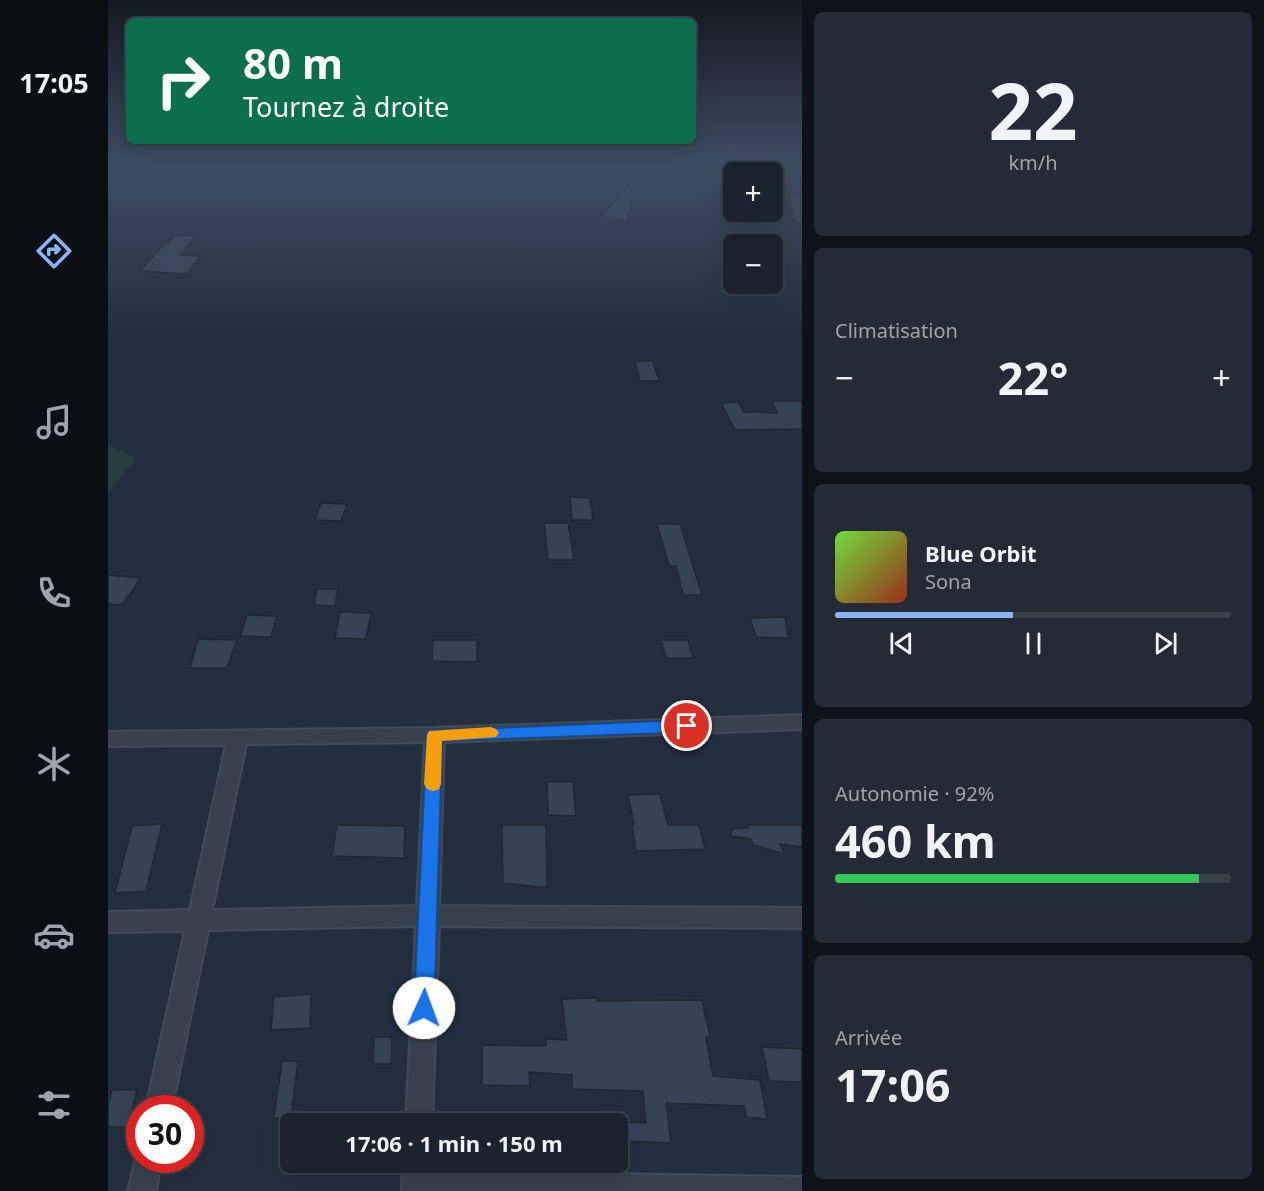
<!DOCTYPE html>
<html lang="fr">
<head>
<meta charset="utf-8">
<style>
  :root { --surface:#1b232e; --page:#242b36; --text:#f1f3f6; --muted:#a0a4aa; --line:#39404a; --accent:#8ab4f8 }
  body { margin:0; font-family:"Noto Sans",sans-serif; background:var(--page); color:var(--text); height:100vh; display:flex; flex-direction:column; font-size:22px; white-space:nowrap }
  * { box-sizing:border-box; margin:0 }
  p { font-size:20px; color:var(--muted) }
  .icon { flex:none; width:33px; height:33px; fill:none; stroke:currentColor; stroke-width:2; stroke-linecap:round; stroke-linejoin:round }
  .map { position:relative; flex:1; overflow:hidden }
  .panel { display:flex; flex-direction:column; gap:12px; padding:12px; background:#0f1319; width:462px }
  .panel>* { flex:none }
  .top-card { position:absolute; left:18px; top:18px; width:570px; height:126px; border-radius:9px; box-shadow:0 6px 24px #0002,0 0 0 2px var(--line); background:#0b6e4f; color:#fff; overflow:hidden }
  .fabs { position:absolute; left:615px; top:162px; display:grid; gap:12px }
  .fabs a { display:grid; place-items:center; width:60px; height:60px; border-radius:9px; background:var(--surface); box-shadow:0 6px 24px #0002,0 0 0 2px var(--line); font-size:30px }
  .speed { position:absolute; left:18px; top:1095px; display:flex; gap:12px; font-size:30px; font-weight:700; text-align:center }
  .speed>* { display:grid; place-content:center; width:78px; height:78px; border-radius:50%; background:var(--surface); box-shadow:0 6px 24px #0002,0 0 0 2px var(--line); line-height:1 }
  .speed .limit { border:9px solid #d22; background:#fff; color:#111 }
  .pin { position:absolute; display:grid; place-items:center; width:51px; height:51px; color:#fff; margin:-26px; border:3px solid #fff; border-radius:50%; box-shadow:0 2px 6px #0007 }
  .me { position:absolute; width:66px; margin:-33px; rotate:2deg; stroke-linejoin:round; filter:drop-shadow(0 0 4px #0008) }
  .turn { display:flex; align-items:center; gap:21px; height:126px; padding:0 18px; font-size:27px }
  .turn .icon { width:78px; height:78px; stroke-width:2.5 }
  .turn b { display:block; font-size:42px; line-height:51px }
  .big { font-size:45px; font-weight:700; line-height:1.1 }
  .panel .card { flex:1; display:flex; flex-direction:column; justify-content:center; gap:9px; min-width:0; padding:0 21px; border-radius:9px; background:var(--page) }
  .panel .dial { align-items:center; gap:0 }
  .dial b { font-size:78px; line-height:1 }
  .song { display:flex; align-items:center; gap:18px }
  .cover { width:72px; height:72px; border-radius:9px; background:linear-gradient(135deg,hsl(100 70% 55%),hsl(10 70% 35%)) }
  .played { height:6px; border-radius:3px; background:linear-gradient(90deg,var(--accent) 45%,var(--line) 45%) }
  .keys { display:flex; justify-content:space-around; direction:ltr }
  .heat { display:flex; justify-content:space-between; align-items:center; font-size:33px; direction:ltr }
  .charge { height:9px; border-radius:4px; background:linear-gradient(90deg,#34c759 92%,var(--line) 0) }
  .trip { position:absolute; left:172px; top:1113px; width:348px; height:60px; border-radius:9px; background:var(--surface); box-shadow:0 6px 24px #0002,0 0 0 2px var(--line); font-weight:700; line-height:60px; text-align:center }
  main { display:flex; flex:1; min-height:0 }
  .tab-bar { display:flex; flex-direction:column; width:108px; justify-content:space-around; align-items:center; background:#0b0e12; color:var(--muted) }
  .tab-bar .icon { width:42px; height:42px }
  .tab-bar .current { color:var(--accent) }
  .tab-bar b { font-size:27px; color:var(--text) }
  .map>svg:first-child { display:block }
  .green { fill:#263c3f }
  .building { fill:#364354; stroke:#1f2835; stroke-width:1.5 }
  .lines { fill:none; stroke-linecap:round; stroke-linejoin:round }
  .minor-casing { stroke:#414a57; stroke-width:4 }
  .minor { fill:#38414e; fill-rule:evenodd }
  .route { fill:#1a73e8; stroke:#114b97; stroke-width:1.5 }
  .slow { fill:#f59e0b }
</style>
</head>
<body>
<main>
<nav class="tab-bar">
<b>17:05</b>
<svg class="icon current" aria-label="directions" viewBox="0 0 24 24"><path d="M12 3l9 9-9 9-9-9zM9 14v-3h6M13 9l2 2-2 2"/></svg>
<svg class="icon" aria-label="music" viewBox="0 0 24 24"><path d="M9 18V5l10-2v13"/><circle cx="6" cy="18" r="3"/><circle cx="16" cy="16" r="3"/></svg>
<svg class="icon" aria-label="phone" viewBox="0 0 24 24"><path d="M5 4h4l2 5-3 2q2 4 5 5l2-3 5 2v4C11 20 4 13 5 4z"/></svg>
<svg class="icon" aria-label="climate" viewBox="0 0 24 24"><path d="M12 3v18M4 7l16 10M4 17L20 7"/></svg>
<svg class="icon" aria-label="car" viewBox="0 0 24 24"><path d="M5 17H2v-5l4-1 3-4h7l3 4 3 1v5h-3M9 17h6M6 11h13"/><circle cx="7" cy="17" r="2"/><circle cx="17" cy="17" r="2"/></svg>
<svg class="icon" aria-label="filters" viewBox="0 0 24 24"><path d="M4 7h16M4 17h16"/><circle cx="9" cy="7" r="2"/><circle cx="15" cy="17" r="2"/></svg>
</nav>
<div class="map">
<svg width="694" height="1191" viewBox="0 0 694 1191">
  <rect width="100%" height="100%" fill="#242f3e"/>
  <!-- green -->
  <path class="green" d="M0,445l28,13 -28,35z"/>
  <!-- building -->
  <path class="building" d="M528,178l-9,43 -26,-4z
    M67,235l21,1 -16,19 21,1 -14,18 -47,-3 25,-28h3z
    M527,361h18l6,20h-19z
    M664,401h30v28l-67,1 -14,-27 17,-1 6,10 33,1z
    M462,497l20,1 3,22h-21z
    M213,503l26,1 -6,17 -26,-1z
    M436,523h24l6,37h-26z
    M549,524h23l22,71h-19l-7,-29h-7z
    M0,575l33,3 -19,27 -14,-1z
    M209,589h21l-3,17 -21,-1z
    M232,612l31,1 -5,26 -31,-1z
    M139,615l30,1 -6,21 -31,-1z
    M677,617l3,21 -32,-1 -6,-19z
    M90,639l39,1 -10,28h-37z
    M325,640h44v22l-45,-1z
    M553,640h27l5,18h-27z
    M439,782h26l3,34 -28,-1z
    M552,794l8,31h31l6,24 -69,2 -4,-26h2l-6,-30z
    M54,824l-16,67 -31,2 17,-67z
    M229,825l68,1 -1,32 -72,-2z
    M394,825h44l1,63 -44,-5z
    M639,825h55v22l-22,-3 5,10 -32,-9 -2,-6 -20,-3 1,-7 16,-1z
    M203,994l-1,34 -39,2 3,-33z
    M489,998v3l105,-1 8,37h-4l7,39 47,4 7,39 -21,-2 -2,-11 -78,-3 5,40 -43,-2 -1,-19 19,1 -3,-32 -71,-2v-14l-43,-3 1,14 -48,-1v-40l64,1v-7l21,1 -5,-41z
    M266,1037h18l-1,27h-18z
    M654,1047l40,2v33l-33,-1z
    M174,1061h16l-7,57h-17z
    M4,1090h25l-9,37h-20v-20z"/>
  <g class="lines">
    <defs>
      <path id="minor" d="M613,167l81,1v6l-77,-4z
        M694,195v26l-5,-3 -4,-20z
        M694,715v14l-358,13 -5,164 363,2v20l-363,-2 -7,198h-26l10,-198 -208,4 -36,178h-26l39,-177 -77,1v-20l82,-2 36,-165 -118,1v-14l327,-4zM317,742l-8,164 -205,4 34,-166z
        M30,1150l2,10h21l-5,31h-28z
        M295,1162h28l-1,9 372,6v14h-400z"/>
    </defs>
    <!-- minor casing -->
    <use href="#minor" class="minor-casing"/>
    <!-- minor -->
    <use href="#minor" class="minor"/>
  </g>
  <!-- sky -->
  <linearGradient id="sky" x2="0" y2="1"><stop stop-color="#141a22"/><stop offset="0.5" stop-color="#3f4d63"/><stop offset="1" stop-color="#3f4d63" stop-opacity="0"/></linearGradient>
  <rect width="694" height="333" fill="url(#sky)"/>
  <!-- route -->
  <path class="route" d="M579,720l6,2 2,4 -2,4 -6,2 -245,9 -8,267 -3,7 -7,3 -8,-3 -2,-7 13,-273 2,-4z"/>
  <!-- slow -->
  <path class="slow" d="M383,727l5,2 3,4 -3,4 -54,4 -1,43 -2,5 -6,2 -6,-2 -3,-5 3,-49 2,-4z"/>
</svg>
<div class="fabs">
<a>+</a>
<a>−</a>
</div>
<div class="speed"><div class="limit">30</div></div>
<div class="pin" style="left:579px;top:726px;background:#d93025"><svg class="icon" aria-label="arrive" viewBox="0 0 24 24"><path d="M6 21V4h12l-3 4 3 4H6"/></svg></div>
<svg class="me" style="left:316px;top:1008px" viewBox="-20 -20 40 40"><circle r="19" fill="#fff"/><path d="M0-13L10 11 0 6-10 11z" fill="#1a73e8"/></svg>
<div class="trip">17:06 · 1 min · 150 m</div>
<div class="top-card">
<div class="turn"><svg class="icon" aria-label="right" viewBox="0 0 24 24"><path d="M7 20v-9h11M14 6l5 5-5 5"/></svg><div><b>80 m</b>Tournez à droite</div></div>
</div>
</div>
<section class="panel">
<div class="card dial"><b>22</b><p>km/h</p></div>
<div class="card"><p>Climatisation</p>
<div class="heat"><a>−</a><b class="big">22°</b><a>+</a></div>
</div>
<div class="card">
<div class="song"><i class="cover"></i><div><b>Blue Orbit</b><p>Sona</p></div></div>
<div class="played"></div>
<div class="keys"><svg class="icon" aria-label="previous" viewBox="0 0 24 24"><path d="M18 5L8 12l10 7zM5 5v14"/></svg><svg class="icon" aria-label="pause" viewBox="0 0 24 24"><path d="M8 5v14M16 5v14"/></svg><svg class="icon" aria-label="next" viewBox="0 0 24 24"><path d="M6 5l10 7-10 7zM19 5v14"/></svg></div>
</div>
<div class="card"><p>Autonomie · 92%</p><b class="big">460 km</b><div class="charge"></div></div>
<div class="card"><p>Arrivée</p><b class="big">17:06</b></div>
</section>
</main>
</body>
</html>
